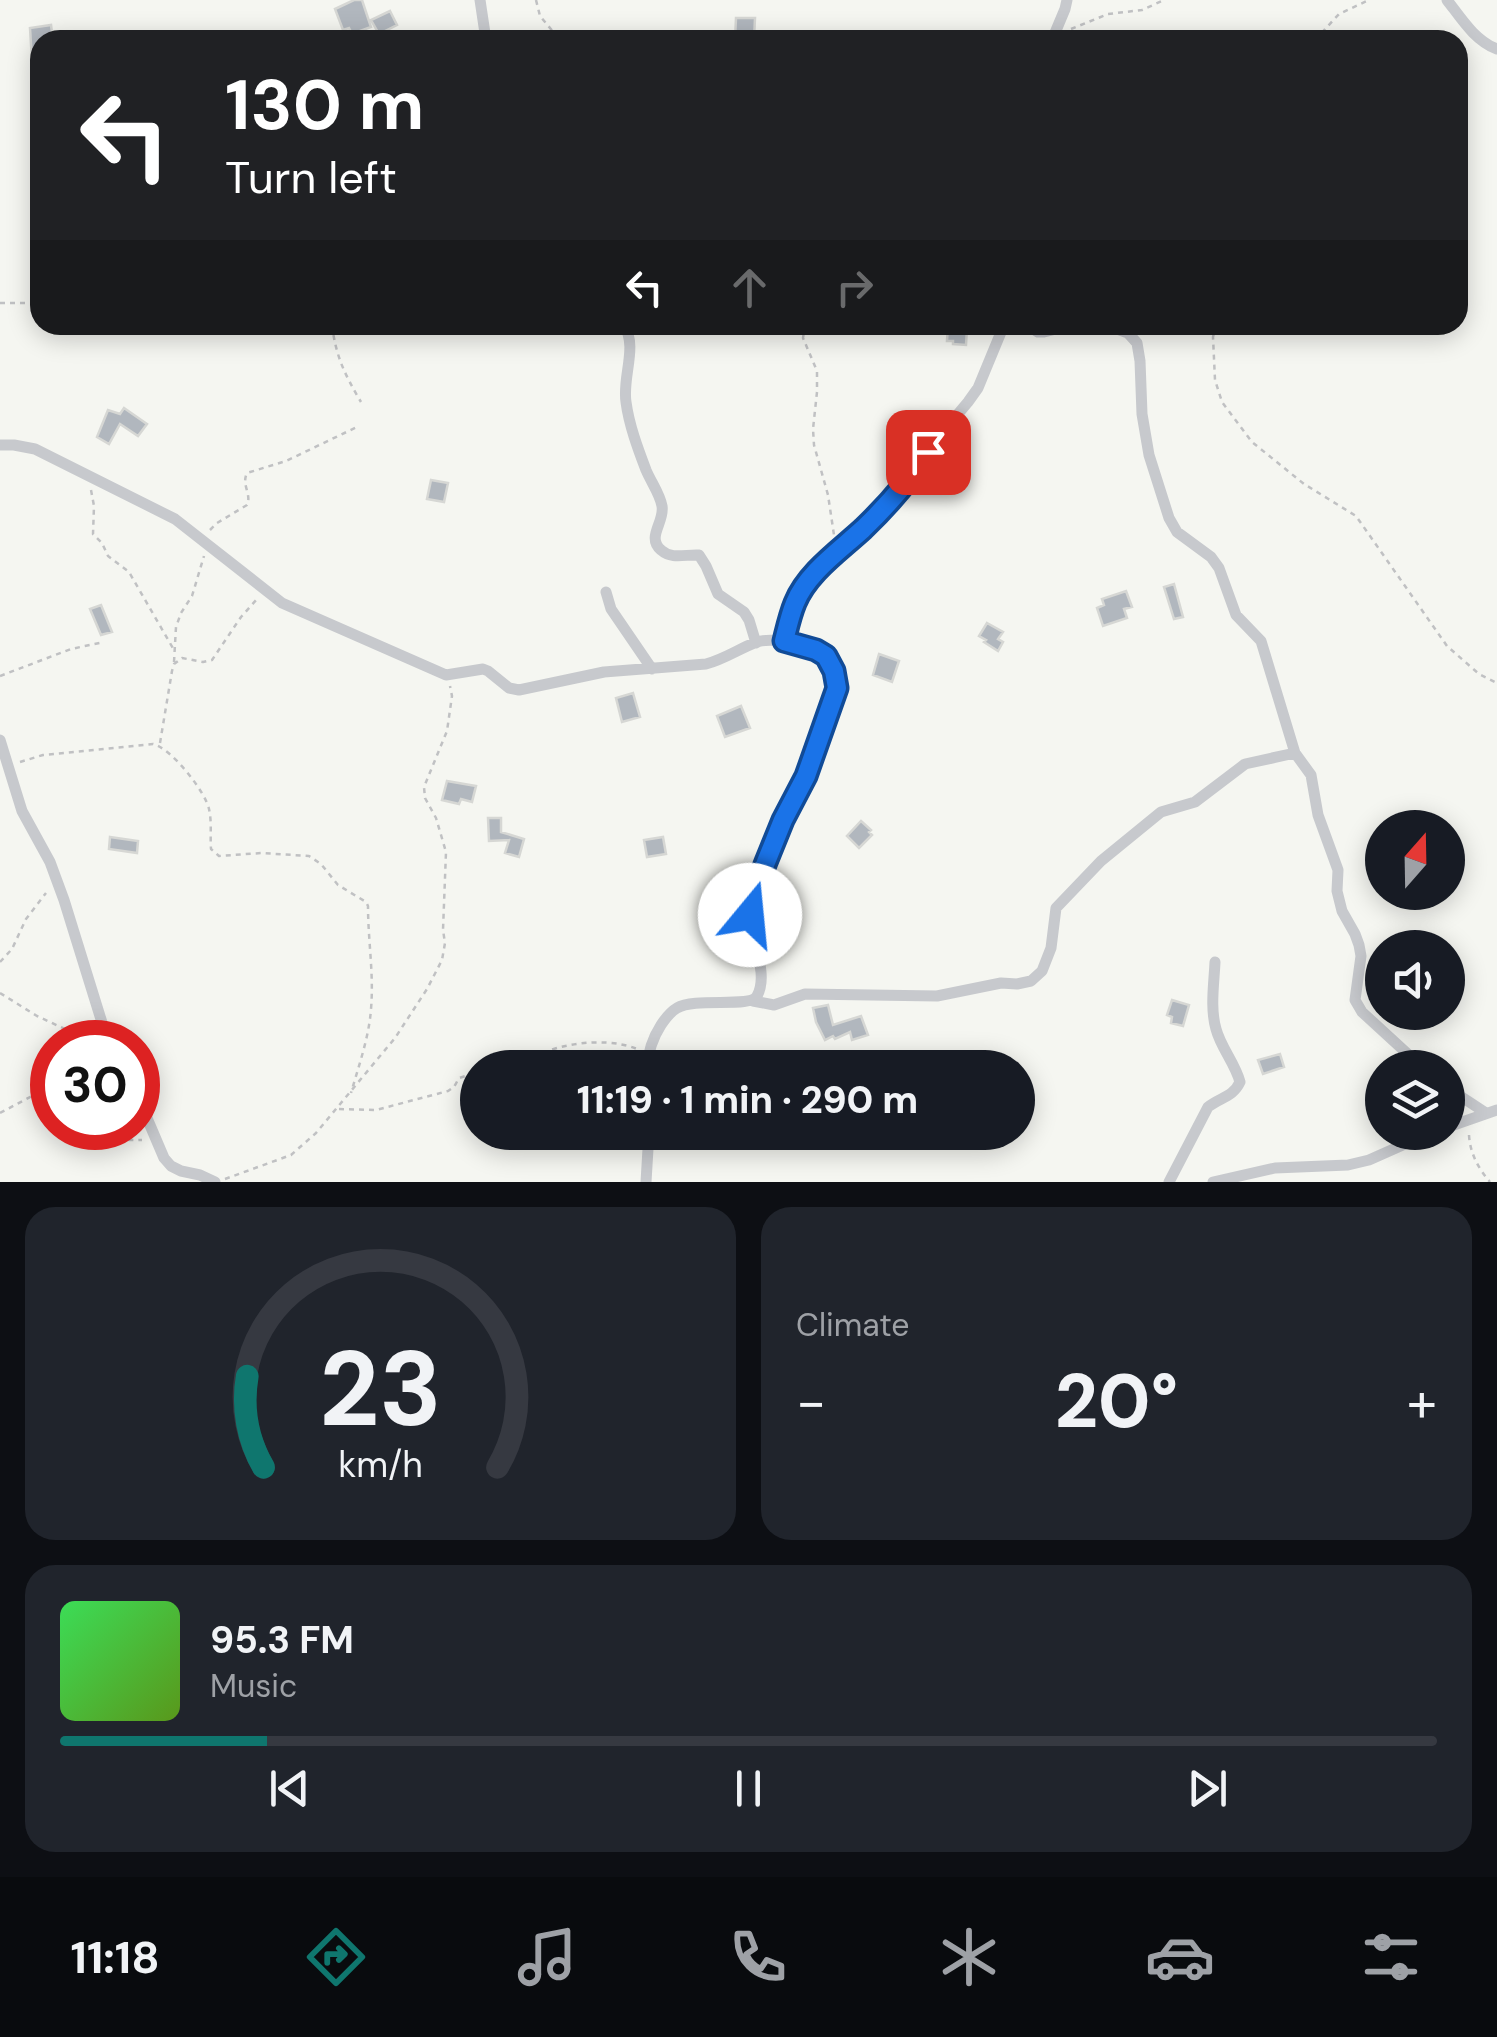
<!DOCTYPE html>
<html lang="en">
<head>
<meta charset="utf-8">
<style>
  :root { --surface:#171b24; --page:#20242c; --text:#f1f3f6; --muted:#9ea1a6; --line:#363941; --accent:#0f766e }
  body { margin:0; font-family:"DM Sans",sans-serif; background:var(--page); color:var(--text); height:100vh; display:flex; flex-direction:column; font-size:38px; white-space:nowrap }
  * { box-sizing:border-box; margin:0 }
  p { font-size:32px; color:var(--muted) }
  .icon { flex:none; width:55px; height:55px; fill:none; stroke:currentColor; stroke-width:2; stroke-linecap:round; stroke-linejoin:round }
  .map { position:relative; height:1182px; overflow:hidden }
  .drawer { display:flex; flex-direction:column; gap:25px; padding:25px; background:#0d0f14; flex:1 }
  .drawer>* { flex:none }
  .banner { position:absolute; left:30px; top:30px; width:1438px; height:305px; border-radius:30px; box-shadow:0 5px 25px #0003; background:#202124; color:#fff; overflow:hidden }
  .needle { width:65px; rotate:20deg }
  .fabs { position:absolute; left:1365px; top:810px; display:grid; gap:20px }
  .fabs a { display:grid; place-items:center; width:100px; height:100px; border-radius:50%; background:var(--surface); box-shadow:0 5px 25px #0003; font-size:50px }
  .speed { position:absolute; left:30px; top:1020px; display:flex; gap:20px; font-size:50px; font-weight:700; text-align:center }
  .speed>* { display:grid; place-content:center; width:130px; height:130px; border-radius:50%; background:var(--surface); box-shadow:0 5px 25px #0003; line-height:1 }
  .speed .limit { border:15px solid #d22; background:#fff; color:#111 }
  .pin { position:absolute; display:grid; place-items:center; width:85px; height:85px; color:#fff; margin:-42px; border-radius:20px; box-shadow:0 5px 15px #0006 }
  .me { position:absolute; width:110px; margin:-55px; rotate:17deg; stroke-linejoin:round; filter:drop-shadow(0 0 8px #0008) }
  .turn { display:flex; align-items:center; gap:35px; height:210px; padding:0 30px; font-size:45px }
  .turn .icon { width:130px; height:130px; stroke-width:2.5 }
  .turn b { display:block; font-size:70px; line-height:85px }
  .lanes { display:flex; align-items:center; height:95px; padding:0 30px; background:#0003; justify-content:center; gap:50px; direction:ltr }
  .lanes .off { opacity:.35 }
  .big { font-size:75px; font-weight:800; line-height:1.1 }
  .drawer .tile { flex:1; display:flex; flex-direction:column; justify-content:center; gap:15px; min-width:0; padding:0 35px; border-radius:30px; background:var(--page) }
  .drawer .dial { align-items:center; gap:0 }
  .dial svg { height:260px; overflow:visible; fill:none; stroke:var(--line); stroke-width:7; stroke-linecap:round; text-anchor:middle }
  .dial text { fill:var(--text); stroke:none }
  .song { display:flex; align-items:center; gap:30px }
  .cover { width:120px; height:120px; border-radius:15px; background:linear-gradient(135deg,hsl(130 70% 55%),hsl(90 70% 35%)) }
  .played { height:10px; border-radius:5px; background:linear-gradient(90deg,var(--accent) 15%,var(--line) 15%) }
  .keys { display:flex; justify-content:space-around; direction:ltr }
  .heat { display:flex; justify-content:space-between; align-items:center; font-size:55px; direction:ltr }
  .drawer .tiles { flex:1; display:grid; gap:25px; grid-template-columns:1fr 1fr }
  .tile:last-child { grid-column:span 2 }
  .trip { position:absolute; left:460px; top:1050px; width:575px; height:100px; border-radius:50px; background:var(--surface); box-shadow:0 5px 25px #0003; font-weight:800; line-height:100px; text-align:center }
  .tab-bar { display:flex; height:160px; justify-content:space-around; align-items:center; background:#090b0e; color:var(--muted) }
  .tab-bar .icon { width:70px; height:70px }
  .tab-bar .on { color:var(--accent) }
  .tab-bar b { font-size:45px; color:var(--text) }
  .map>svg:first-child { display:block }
  .building { fill:#b1b7be; stroke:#d6d7d4; stroke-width:2.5 }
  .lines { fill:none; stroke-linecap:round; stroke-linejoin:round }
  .path { stroke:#c0c1c3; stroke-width:2.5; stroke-dasharray:5 5; stroke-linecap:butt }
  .street { stroke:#c7c9cd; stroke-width:11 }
  .route-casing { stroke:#114b97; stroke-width:25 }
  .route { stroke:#1a73e8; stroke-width:18 }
</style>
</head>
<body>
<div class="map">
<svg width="1497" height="1182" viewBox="0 0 1497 1182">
  <rect width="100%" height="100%" fill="#f5f6f1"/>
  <!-- building -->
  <path class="building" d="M354,0h8l9,27 -19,7 -3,-6 -6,2 -8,-21z
    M390,11l7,14 -18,9 -8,-14z
    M736,18h19l-1,22h-19z
    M51,25l2,15h-13v20h-8l-2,-32z
    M948,326l19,2 -1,17 -13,-1v-3h-6z
    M124,408l23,16 -9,12 -18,-12 -11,20 -12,-7 11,-27 12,4z
    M431,480l17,3 -4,19 -17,-3z
    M1174,584l9,33 -9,2 -10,-32z
    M1126,591l6,16 -8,2 3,9 -24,8 -6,-18 7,-3 -2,-6z
    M101,605l11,27 -11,3 -11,-26z
    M987,623l16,9 -5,7 5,3 -5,9 -14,-9 2,-2 -7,-4z
    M879,654l20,7 -7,21 -19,-7z
    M633,693l7,24 -18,5 -6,-24z
    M741,706l9,22 -25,9 -8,-21z
    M447,781l29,5 -4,16 -11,-3 -2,5 -17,-4z
    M488,818h13v14l23,7 -5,18 -14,-4 4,-13 -20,1z
    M861,821l10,9 -2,2 3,3 -13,13 -12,-12z
    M110,837l28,4 -1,12 -28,-4z
    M663,837l3,17 -19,3 -3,-17z
    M1172,1000l17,5 -6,21 -12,-3 1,-6 -5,-2z
    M828,1005l5,20 28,-9 7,19 -16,5 -2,-8 -15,7 -2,-3 -8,4 -9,-18 -3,-14z
    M1280,1054l4,13 -21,7 -5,-14z"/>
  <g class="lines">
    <!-- path -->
    <path class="path" d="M536,0l4,16 20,24
      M1071,29l37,-15 34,-4 22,-10
      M1315,40l24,-26 30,-14
      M0,303h40
      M332,325c4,32 13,50 29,77
      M805,325l-2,13 14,33v21l-4,37 1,16 14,50 6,40
      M1216,325l-3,12 2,43 7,22 30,40 52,42 52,32 91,130 32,28 18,9
      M91,490l3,16 -1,28 9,9 6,13 21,16 45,78
      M210,530l7,-7 30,-18c5,-11 -6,-20 0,-32l39,-12 71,-34
      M174,662l2,-35 5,-14 11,-17 12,-40
      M0,676l71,-27 33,-7
      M160,743l12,-72 2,-7 8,-6 21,4 9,-2 29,-43 16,-18
      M20,762l23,-7 110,-11c18,4 52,47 56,65 3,13 1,27 2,40l8,7 42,-3 48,3 12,8 17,21 28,17 2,4c0,35 6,68 3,103 -2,28 -12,56 -20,84
      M0,962l12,-13 14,-30 20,-26
      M0,993l37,23 56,26
      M517,1068c27,-24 87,-33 120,-19
      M339,1109l37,1 72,-19 6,-4 5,-9 19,-6
      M0,1113l32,-17 20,5
      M102,1128l18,12h22
      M1469,1135c1,18 9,33 21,47
      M225,1179l66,-24 25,-22 79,-95 32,-49 15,-29 3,-17 -2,-13 3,-78 -10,-34 -11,-20 -1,-11 23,-56 5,-35 -2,-10"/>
    <!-- street -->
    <path class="street" d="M480,0l6,40
      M1447,0c14,18 28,41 50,49
      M1052,40l13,-31 2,-9
      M624,325c14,22 -2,52 2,77 3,23 12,47 20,68 5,12 14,24 16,36 3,16 -16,31 -1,44 11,10 25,4 38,5l7,11 12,28 26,18 5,8 7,23
      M1027,325l11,7h6l20,-5h48l16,6 9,10 3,18 2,53 7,41 20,63 8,14 34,25 8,11 17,47 25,26 34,112 16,22 7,40 20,55 -1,21 5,20 13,23 4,11 2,11 -6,44 7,12 61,56
      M0,445h14l21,4 140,70 107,84 164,72 37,-6 5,2 21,17 10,2 85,-18 102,-8c19,-5 34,-16 51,-22 15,-5 57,2 68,14 12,11 12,31 9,45 -11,26 -18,53 -29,79 -6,14 -15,26 -22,40 -9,18 -15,38 -22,57 -5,11 -11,24 -11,36 -1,24 20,60 7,83 -6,12 -62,1 -80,12 -7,4 -12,11 -16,17 -9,14 -13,26 -14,43
      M606,592l5,17 41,60
      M784,641l11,-39 11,-17 31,-34 24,-21 49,-50 17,-29 41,-49 10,-14 26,-63
      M0,740l22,71 28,51 14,38 44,142
      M753,1001l21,4 31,-11 132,2 64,-13 16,1 14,-3 11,-10 9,-23 5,-40 45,-47 60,-49 34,-10 50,-38 50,-11
      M1448,1088l38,25
      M138,1097l26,61 7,8 10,5 19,4 15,7
      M1448,1127l49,-17
      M646,1182l3,-50
      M1169,1182l39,-75c13,-10 25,-10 32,-25 -5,-19 -19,-34 -24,-53 -6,-21 -2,-45 -1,-67
      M1213,1182l62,-14 73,-3 21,-5 63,-28"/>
  </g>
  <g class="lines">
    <defs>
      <path id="route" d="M750,915l2,-16 14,-37 17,-42 23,-44 31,-88 -3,-17 -8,-15 -10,-6 -32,-9c3,-12 6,-26 11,-38 12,-30 44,-52 68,-74 25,-24 46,-48 65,-77"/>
    </defs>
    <!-- route casing -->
    <use href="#route" class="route-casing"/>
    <!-- route -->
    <use href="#route" class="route"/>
  </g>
</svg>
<div class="fabs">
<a><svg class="needle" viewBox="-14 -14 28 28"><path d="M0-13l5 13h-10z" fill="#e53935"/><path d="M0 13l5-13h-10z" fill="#9ea1a6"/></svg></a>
<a><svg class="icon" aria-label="sound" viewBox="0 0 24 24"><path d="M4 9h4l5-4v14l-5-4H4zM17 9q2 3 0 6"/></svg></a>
<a><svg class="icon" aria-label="layers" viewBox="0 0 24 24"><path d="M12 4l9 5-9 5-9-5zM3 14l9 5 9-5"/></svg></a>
</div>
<div class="speed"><div class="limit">30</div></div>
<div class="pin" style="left:928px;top:452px;background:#d93025"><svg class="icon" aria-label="arrive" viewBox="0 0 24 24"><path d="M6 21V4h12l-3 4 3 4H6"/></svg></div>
<svg class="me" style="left:750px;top:915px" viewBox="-20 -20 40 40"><circle r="19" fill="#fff"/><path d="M0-13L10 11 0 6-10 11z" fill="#1a73e8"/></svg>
<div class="trip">11:19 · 1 min · 290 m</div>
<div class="banner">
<div class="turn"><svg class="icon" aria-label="left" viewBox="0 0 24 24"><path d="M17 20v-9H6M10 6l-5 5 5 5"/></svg><div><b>130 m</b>Turn left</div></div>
<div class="lanes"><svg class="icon" aria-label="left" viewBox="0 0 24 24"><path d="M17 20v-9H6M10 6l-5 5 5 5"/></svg><svg class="icon off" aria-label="ahead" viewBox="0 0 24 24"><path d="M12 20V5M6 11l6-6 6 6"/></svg><svg class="icon off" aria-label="right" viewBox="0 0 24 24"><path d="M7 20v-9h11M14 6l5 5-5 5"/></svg></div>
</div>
</div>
<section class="drawer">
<div class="tiles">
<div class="tile dial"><svg viewBox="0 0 100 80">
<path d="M14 69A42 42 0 1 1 86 69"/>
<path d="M14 69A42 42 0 0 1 9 41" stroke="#0f766e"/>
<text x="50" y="56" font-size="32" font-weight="700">23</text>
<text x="50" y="72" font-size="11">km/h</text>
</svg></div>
<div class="tile"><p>Climate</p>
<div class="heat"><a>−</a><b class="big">20°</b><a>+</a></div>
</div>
<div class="tile">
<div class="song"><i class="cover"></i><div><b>95.3 FM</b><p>Music</p></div></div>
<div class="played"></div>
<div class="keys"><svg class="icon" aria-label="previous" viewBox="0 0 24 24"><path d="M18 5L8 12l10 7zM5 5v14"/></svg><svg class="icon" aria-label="pause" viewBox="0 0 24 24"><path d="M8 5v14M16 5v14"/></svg><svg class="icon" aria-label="next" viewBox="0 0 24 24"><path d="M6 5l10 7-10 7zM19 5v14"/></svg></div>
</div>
</div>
</section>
<nav class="tab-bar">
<b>11:18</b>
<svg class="icon on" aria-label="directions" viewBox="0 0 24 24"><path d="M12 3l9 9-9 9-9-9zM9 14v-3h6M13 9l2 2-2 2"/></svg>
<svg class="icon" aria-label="music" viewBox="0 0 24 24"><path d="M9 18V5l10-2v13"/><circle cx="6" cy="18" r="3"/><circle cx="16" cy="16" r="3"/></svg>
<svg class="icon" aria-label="phone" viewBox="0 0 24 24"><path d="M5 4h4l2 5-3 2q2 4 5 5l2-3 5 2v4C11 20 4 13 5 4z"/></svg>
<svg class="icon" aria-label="climate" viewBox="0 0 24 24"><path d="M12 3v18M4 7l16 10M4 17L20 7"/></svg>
<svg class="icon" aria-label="car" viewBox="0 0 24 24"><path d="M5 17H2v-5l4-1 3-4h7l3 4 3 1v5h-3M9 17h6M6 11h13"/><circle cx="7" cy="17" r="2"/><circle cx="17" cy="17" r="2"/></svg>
<svg class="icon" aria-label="filters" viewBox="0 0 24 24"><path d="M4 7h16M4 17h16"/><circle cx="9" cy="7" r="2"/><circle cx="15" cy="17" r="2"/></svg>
</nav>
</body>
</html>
